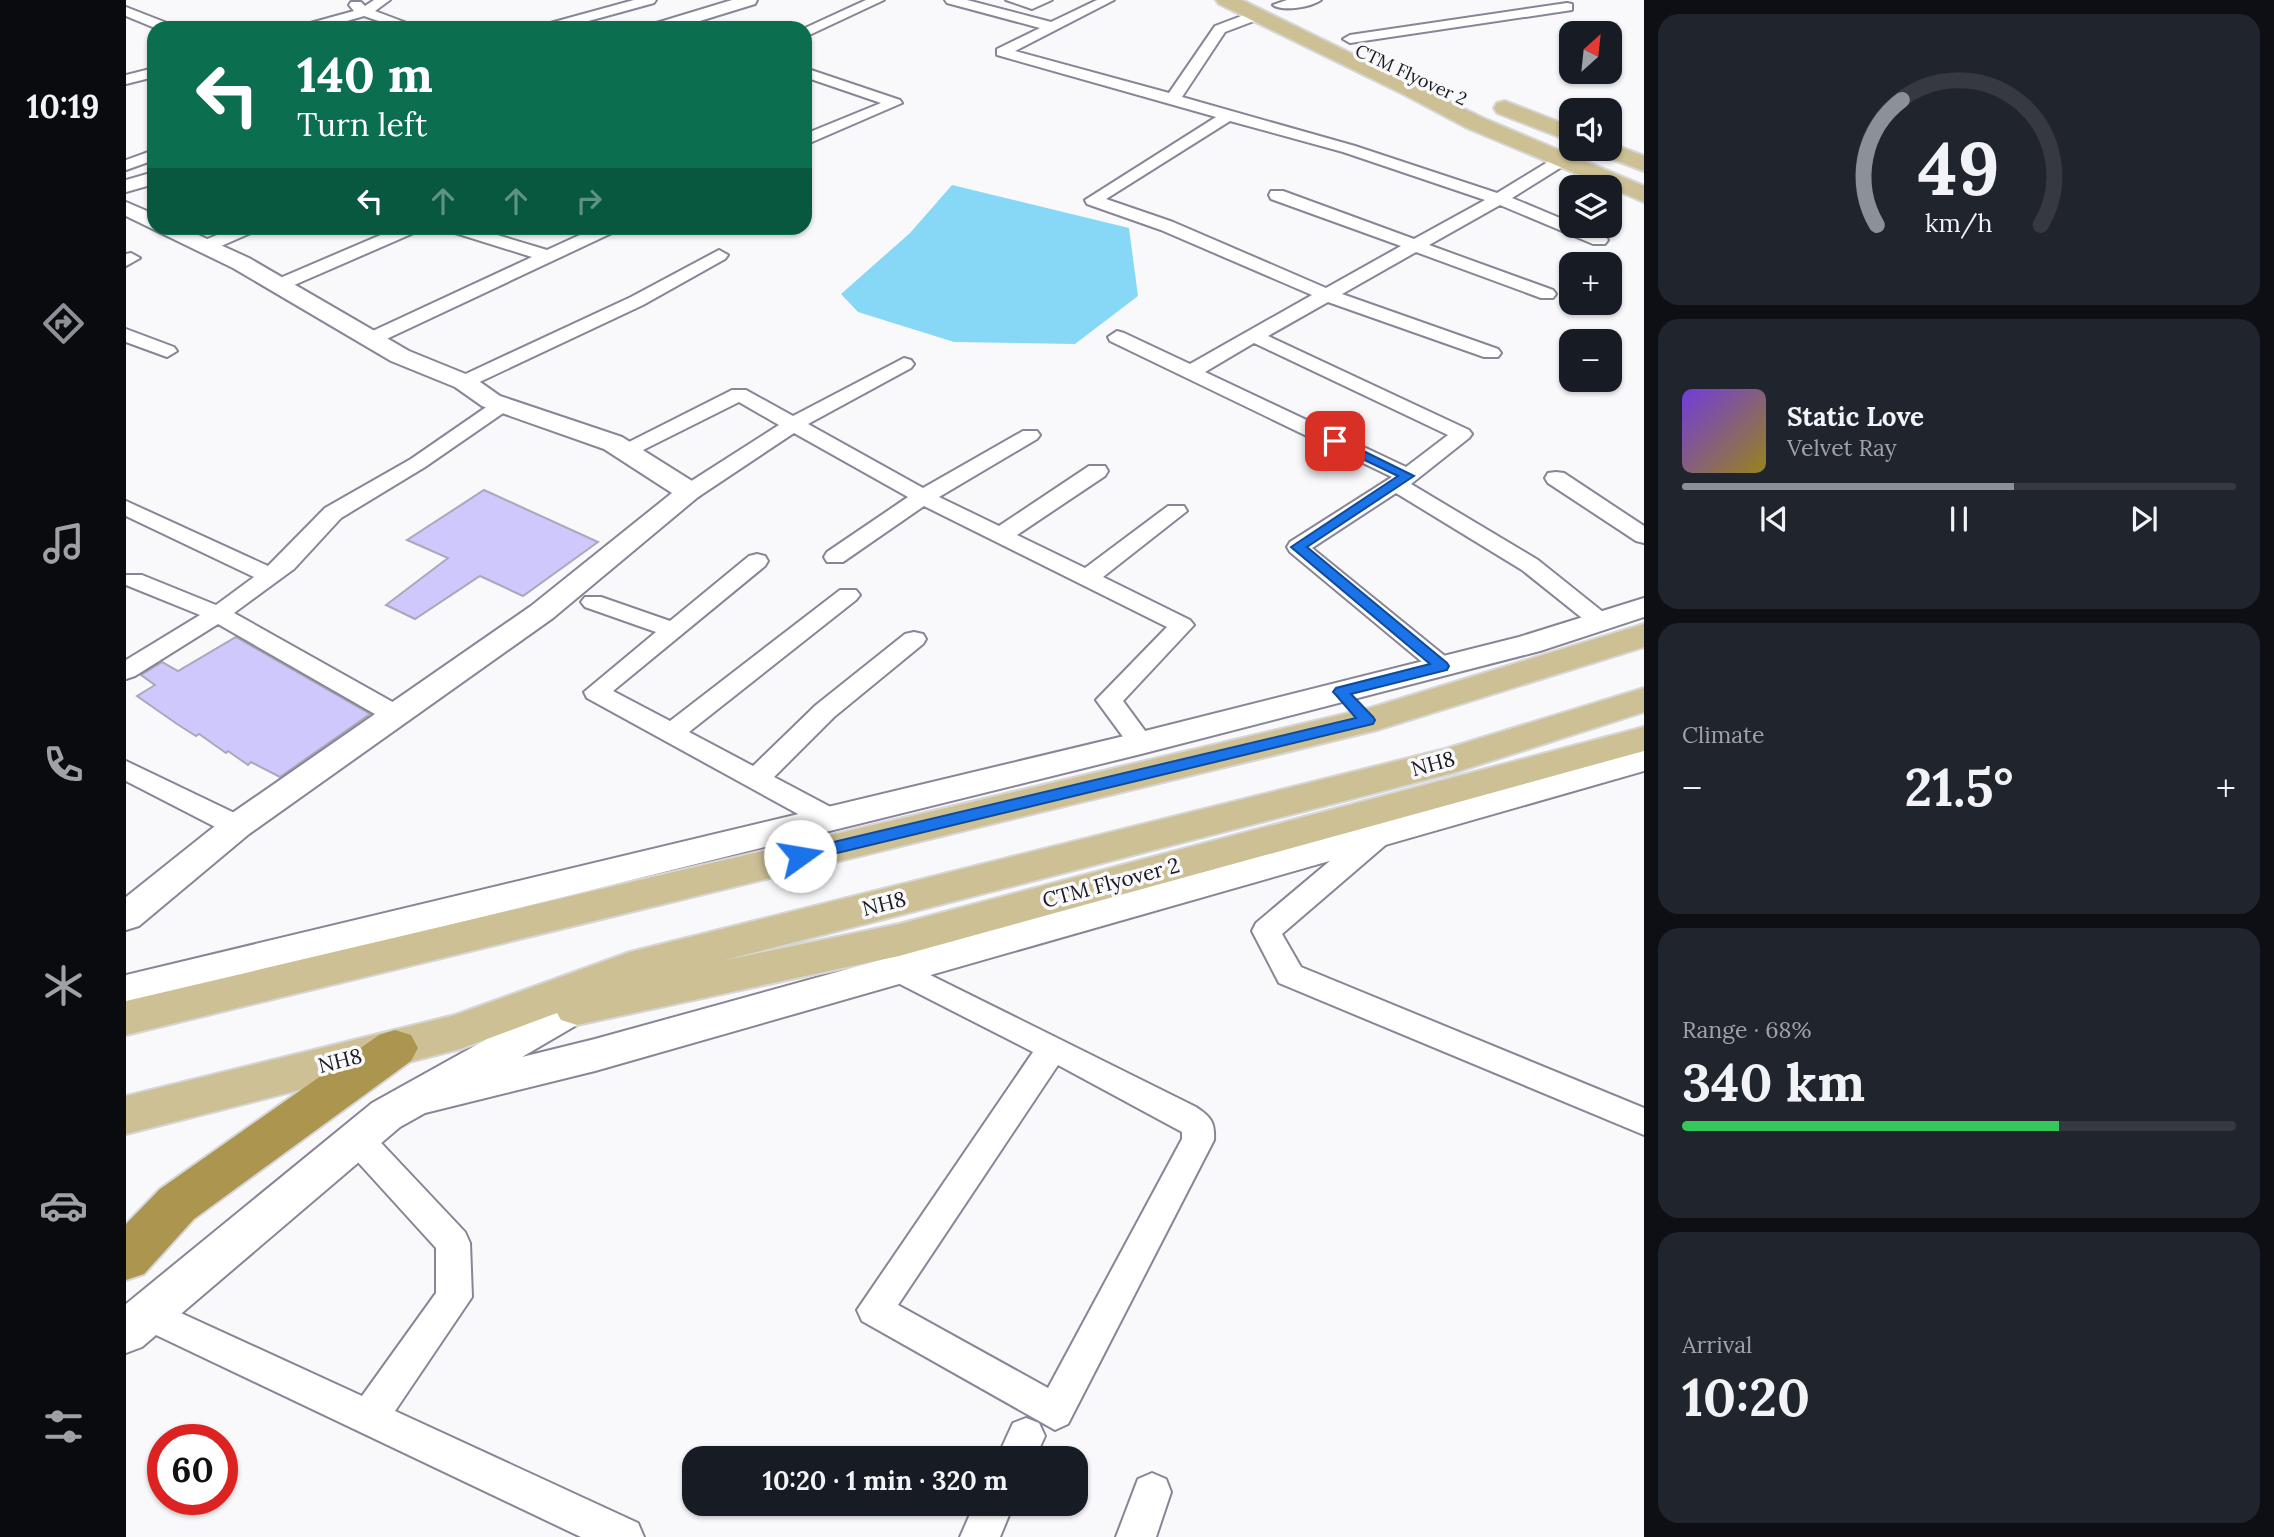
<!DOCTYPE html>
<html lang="en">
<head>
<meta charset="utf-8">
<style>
  :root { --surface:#171b24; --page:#20242c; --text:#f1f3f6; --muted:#9ea1a6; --line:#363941; --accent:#8c9099 }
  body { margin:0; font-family:Lora,serif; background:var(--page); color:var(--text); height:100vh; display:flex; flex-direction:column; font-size:26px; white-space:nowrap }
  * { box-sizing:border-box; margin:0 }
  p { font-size:23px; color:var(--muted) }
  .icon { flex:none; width:38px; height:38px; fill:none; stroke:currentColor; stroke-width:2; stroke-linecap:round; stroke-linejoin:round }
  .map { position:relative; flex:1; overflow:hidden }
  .panel { display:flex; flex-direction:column; gap:14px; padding:14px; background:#0d0f14; width:630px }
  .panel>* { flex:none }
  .top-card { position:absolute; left:21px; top:21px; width:665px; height:214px; border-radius:21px; box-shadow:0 2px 5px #0004; background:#0b6e4f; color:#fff; overflow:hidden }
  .needle { width:46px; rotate:27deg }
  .controls { position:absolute; left:1433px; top:21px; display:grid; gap:14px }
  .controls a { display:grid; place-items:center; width:63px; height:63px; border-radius:14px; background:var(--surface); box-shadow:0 2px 5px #0004; font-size:35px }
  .speed { position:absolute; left:21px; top:1424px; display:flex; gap:14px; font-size:35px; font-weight:700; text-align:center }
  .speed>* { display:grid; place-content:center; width:91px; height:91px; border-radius:50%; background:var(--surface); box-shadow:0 2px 5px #0004; line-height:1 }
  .speed .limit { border:10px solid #d22; background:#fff; color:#111 }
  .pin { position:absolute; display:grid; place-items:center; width:60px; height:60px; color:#fff; margin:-30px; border-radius:14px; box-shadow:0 4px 10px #0006 }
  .me { position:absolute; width:77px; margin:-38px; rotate:77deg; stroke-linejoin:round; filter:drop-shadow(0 0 5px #0008) }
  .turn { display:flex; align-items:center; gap:24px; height:147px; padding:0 35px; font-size:32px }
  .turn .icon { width:91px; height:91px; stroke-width:2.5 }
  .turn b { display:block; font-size:49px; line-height:60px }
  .lanes { display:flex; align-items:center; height:66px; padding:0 35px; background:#0003; justify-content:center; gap:35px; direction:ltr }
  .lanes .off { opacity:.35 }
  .big { font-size:52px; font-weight:700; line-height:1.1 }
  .panel .tile { flex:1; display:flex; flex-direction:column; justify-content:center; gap:10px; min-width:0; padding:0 24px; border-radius:21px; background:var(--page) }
  .panel .dial { align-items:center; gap:0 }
  .dial svg { height:182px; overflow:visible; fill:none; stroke:var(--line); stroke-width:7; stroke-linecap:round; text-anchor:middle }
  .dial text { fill:var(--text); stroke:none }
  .song { display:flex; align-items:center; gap:21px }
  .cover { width:84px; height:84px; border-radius:10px; background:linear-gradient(135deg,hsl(260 70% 55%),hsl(50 70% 35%)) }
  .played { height:7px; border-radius:4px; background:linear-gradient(90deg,var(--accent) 60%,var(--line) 60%) }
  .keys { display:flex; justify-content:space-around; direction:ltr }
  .heat { display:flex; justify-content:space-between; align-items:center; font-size:38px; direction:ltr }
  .charge { height:10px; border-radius:5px; background:linear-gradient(90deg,#34c759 68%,var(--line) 0) }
  .trip { position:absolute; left:556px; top:1446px; width:406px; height:70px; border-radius:21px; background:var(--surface); box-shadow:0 2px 5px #0004; font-weight:700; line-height:70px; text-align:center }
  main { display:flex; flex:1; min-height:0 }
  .menu { display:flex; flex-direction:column; width:126px; justify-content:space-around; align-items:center; background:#090b0e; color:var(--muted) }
  .menu .icon { width:49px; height:49px }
  .menu .on { color:var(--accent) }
  .menu b { font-size:32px; color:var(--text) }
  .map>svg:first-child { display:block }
  .water { fill:#87d8f6 }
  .building { fill:#cec8fc; stroke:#aaa8ba; stroke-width:2 }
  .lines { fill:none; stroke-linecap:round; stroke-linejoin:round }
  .minor-casing { stroke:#878596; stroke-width:4 }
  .tertiary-casing { stroke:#878596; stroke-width:4 }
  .primary-casing { stroke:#d6d6d7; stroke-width:4 }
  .motorway-casing { stroke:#d6d6d7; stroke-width:4 }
  .minor { fill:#fff; fill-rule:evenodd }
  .tertiary { fill:#fff; fill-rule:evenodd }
  .primary { fill:#cdc095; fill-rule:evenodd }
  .motorway { fill:#ac964f; fill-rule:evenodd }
  .route { fill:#1a73e8; stroke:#114b97; stroke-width:2 }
  .labels { text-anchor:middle; stroke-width:7; stroke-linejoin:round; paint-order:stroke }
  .far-street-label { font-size:18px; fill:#1a1a20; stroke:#f9f9fc }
  .street-label { font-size:21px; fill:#1a1a20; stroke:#f9f9fc }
</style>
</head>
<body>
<main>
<nav class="menu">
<b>10:19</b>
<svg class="icon on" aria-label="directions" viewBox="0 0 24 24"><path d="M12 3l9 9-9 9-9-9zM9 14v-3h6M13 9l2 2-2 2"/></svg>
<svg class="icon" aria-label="music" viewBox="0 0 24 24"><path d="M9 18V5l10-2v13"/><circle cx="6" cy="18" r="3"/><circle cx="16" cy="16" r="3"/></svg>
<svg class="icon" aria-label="phone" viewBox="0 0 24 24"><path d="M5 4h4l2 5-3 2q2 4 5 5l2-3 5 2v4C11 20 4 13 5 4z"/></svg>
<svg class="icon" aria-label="climate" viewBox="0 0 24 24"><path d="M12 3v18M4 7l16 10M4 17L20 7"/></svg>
<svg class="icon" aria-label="car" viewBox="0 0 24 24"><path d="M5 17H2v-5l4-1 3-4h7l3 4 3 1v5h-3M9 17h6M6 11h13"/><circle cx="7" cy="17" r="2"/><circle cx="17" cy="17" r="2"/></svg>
<svg class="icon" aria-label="filters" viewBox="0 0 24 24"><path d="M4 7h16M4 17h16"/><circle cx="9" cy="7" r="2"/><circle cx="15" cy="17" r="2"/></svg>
</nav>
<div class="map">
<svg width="1518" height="1537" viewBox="0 0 1518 1537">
  <rect width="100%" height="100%" fill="#f9f9fc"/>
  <!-- water -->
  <path class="water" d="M826,185l177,43 9,68 -63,48 -121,-2 -96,-30 -17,-18 69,-61z"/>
  <!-- building -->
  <path class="building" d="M358,490l114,52 -75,54 -43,-20 -65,43 -29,-14 62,-47 -41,-18z
    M110,637l134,77 -90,63 -29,-15 -3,3 -20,-14 -2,2 -27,-19 -3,2 -19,-12 -40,-28 18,-11 -14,-10 21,-13 16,9z"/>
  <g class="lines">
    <defs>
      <path id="minor" d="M248,0h16l-15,11 45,17h-21l-35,-12 -41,12h-22l2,-3 51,-14 -5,-6 2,-3h10l4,4z
        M508,0h22l-2,3 -91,25h-22l2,-3z
        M740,0h18l-79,37v-9z
        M819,0h22l84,22 46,-22h17l-99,51 154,42 46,-67 37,-14h10v6l-37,14 -43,65 173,49 142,47 59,-36h12l2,3 -2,3 -56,35 60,25v3h7l26,10 3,4 -3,4h-12l-93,-39 -71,40 124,45 3,4 -3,4h-12l-125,-46 -74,42 156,55 3,4 -3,4h-14l-156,-55 -60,34 201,94 3,4 -3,4 -58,46 127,76 70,56 4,5 -4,5 -8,2 -8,-2 -70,-56 -126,-77 -84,55 139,113 3,5 -3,5 -9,3 -9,-3 -143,-119 -3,-5 3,-5 102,-65 -282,-136 -2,-4 9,-6 7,2 66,31 122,-69 -151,-65 -74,-26 -2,-4 131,-83 -219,-62v-6l43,-21 -93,-25zM1104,121l113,31 142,48 -71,39 -131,-48h-12l-2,4 2,4 130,47 -75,42 -153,-66 -67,-23zM1128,343l194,92 -42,32 -201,-95z
        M880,0h46l-20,9z
        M1161,0h34c-10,7 -38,12 -48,5z
        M1441,3l5,1v6l-222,33 -7,-4 7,-4z
        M0,7l46,18 2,3h-19l-29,-12z
        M28,68v9l-28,7v-9z
        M679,68l95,32 2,3 -97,42v-11l76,-31 -76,-26z
        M28,150v10l-28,10v-10z
        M108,228h22l-3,4 -41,18h-12l-3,-4 3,-4z
        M271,228h22l-3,4 -131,57 -6,1 -9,-5 3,-4z
        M324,228h24l73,22 48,-22h22l-3,4 -236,111h-14l-2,-4 2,-4 168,-78 -80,-25z
        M593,250l9,5 -3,4 -82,46 -172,81h-14l-3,-4 3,-4 174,-81z
        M5,253l9,5 -14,8v-12z
        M0,329l48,18 3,4 -10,6 -41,-15z
        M778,358l7,2 3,4 -3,4 -103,56 115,64 100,-57h14l3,4 -3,4 -98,58 60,29 90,-60h16l3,5 -3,5 -88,59 68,33 83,-62h16l3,5 -84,66 87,43 4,5 -71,76 31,42 -4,6 -9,2 -9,-2 -36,-49 71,-73 -243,-121 -81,56h-16l-3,-5 3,-5 81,-55 -114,-64 -96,64h-16l-3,-5 3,-5 97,-62 -40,-23 -106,53h-14l-3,-4 3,-4 113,-57h14l47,26z
        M376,399l7,2 3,4 -3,4 -84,58 -84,51 -47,51 -60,44 171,96 4,6 -4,6 -9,2 -9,-2 -169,-97 -83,52 -9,3v-19l74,-45 -74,-30v-10h16l74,30 38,-28 -128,-61v-15l142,65 57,-58 86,-49 84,-58z
        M1430,472l8,1 80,53v17l-8,-2 -88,-58 -3,-5 3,-5z
        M631,554l8,2 3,5 -3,5 -152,125 57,30 170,-131h16l4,5 -4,5 -167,132 64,34 63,-61 89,-71 9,-2 9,2 3,5 -3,5 -89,73 -60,60 66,35 4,7 -4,7 -10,2 -10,-2 -233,-128 -3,-6 72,-60 -71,-25 -4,-5 4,-5h16l69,24 79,-65z
        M0,761l121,58 4,7 -4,7 -10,2 -10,-2 -101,-52z
        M1253,825l10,3 4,7 -4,7 -107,92 19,33 343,141v27l-365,-152 -27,-52 4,-8 113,-95z
        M772,959l298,148c15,10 19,15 18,33l-146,284 -13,6 -193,-109 -5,-11 176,-258 -145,-74 -5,-8 5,-8zM932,1065l124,67v7l-134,249 -150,-83z
        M231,1126l11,3 97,103 5,11 2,54 -77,114 243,112 6,14h-63l-446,-212 -5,-11 5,-11 13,-5 214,98 74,-103v-45l-90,-99 -5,-10 5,-10z
        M900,1418l13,5 6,13 -10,22h-38l16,-35z
        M1026,1473l14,6 5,13 -15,45h-40l22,-58z
        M849,1503h39l-14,34h-40z"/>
      <path id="tertiary" d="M606,0h25l-2,4 -78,24h-27l3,-4z
        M28,172v12l-28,8v-12z
        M0,202l28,12v14h29l66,30 160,93 64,26 27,19 122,41 78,49 4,6 -151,126 -304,216 -110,92 -13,4v-33l99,-79 306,-212 141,-113 -68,-44 -122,-43 -27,-19 -64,-26 -158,-93 -107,-52z
        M1518,598v19l-104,34 -399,103 -1015,251v-30l1015,-243 378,-95z
        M1518,749v22l-1049,300 -170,42 -25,14 -258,220 -16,6v-49l246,-201 187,-104 14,-5 14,5 5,10 -5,10 -65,38 73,-18z"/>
      <path id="primary" d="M1090,0h26l241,118 161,68v16l-177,-74 -62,-33 -186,-91z
        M1379,101l67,26v15l-75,-29 -3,-5 3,-5z
        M1484,143l34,13v15l-46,-17 -4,-5h16z
        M1518,624v23l-267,83 -1251,305v-34l1244,-293z
        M1518,688v24l-191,61 -732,188 178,-37 745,-197v24l-745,205 -322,69 -16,-5 -4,-7 -97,36 -334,85v-38l329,-81 175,-63 815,-203z"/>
      <path id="motorway" d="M269,1030l16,5 7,13 -7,13 -217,158 -50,55 -18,6v-56l34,-35 219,-154z"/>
    </defs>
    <!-- minor casing -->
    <use href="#minor" class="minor-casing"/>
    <!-- tertiary casing -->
    <use href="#tertiary" class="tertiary-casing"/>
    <!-- primary casing -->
    <use href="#primary" class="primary-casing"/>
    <!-- motorway casing -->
    <use href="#motorway" class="motorway-casing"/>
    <!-- minor -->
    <use href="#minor" class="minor"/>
    <!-- tertiary -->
    <use href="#tertiary" class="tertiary"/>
    <!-- primary -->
    <use href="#primary" class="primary"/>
    <!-- motorway -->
    <use href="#motorway" class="motorway"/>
  </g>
  <!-- route -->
  <path class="route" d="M1209,437l79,39 -107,71 140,116 2,3 -2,4 -96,24 22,23 2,3 -2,4 -573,138 -5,-2 -3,-4 3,-4 5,-2 556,-132 -20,-23 -3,-3 3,-4 94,-24 -139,-117 107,-71 -67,-32 -2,-3z"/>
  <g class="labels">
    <!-- far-street labels -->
    <g class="far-street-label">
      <text transform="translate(1285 75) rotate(25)" y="6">CTM Flyover 2</text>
    </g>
    <!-- street labels -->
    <g class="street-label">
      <text transform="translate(1307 764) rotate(-15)" y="7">NH8</text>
      <text transform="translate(985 883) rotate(-15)" y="7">CTM Flyover 2</text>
      <text transform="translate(758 904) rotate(-14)" y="7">NH8</text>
      <text transform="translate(214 1061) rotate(-14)" y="7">NH8</text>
    </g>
  </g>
</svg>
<div class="controls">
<a><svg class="needle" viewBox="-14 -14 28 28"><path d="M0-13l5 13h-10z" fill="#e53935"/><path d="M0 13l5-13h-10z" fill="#9ea1a6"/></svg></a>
<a><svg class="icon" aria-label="sound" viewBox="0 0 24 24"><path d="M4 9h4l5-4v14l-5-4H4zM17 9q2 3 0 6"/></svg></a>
<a><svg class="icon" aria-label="layers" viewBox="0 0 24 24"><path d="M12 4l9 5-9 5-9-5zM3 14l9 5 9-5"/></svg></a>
<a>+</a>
<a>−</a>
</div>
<div class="speed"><div class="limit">60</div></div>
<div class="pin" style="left:1209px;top:441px;background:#d93025"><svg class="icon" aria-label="arrive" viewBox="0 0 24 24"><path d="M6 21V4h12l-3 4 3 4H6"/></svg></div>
<svg class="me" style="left:674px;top:856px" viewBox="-20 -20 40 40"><circle r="19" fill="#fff"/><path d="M0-13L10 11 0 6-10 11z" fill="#1a73e8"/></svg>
<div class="trip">10:20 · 1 min · 320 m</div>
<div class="top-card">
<div class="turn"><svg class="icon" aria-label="left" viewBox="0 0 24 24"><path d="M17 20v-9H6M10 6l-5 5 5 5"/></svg><div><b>140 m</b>Turn left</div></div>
<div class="lanes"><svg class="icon" aria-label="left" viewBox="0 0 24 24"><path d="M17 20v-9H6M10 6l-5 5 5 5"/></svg><svg class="icon off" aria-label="ahead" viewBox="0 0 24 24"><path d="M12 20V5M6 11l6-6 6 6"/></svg><svg class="icon off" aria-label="ahead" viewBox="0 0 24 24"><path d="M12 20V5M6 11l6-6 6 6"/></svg><svg class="icon off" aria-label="right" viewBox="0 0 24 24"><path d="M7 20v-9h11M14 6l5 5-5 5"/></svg></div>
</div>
</div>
<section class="panel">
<div class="tile dial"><svg viewBox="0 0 100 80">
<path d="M14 69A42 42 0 1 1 86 69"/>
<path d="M14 69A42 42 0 0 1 25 14" stroke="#8c9099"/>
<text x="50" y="56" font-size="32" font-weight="700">49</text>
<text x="50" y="72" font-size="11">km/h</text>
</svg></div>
<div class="tile">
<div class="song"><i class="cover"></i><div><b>Static Love</b><p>Velvet Ray</p></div></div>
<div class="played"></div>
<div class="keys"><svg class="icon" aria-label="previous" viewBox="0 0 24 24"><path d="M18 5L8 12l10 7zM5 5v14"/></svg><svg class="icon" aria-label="pause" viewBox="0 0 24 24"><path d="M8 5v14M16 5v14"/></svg><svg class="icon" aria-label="next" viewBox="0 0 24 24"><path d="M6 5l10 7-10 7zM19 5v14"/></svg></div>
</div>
<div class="tile"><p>Climate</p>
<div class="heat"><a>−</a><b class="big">21.5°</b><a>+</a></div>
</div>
<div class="tile"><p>Range · 68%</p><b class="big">340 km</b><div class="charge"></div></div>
<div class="tile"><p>Arrival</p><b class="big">10:20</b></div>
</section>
</main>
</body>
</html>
